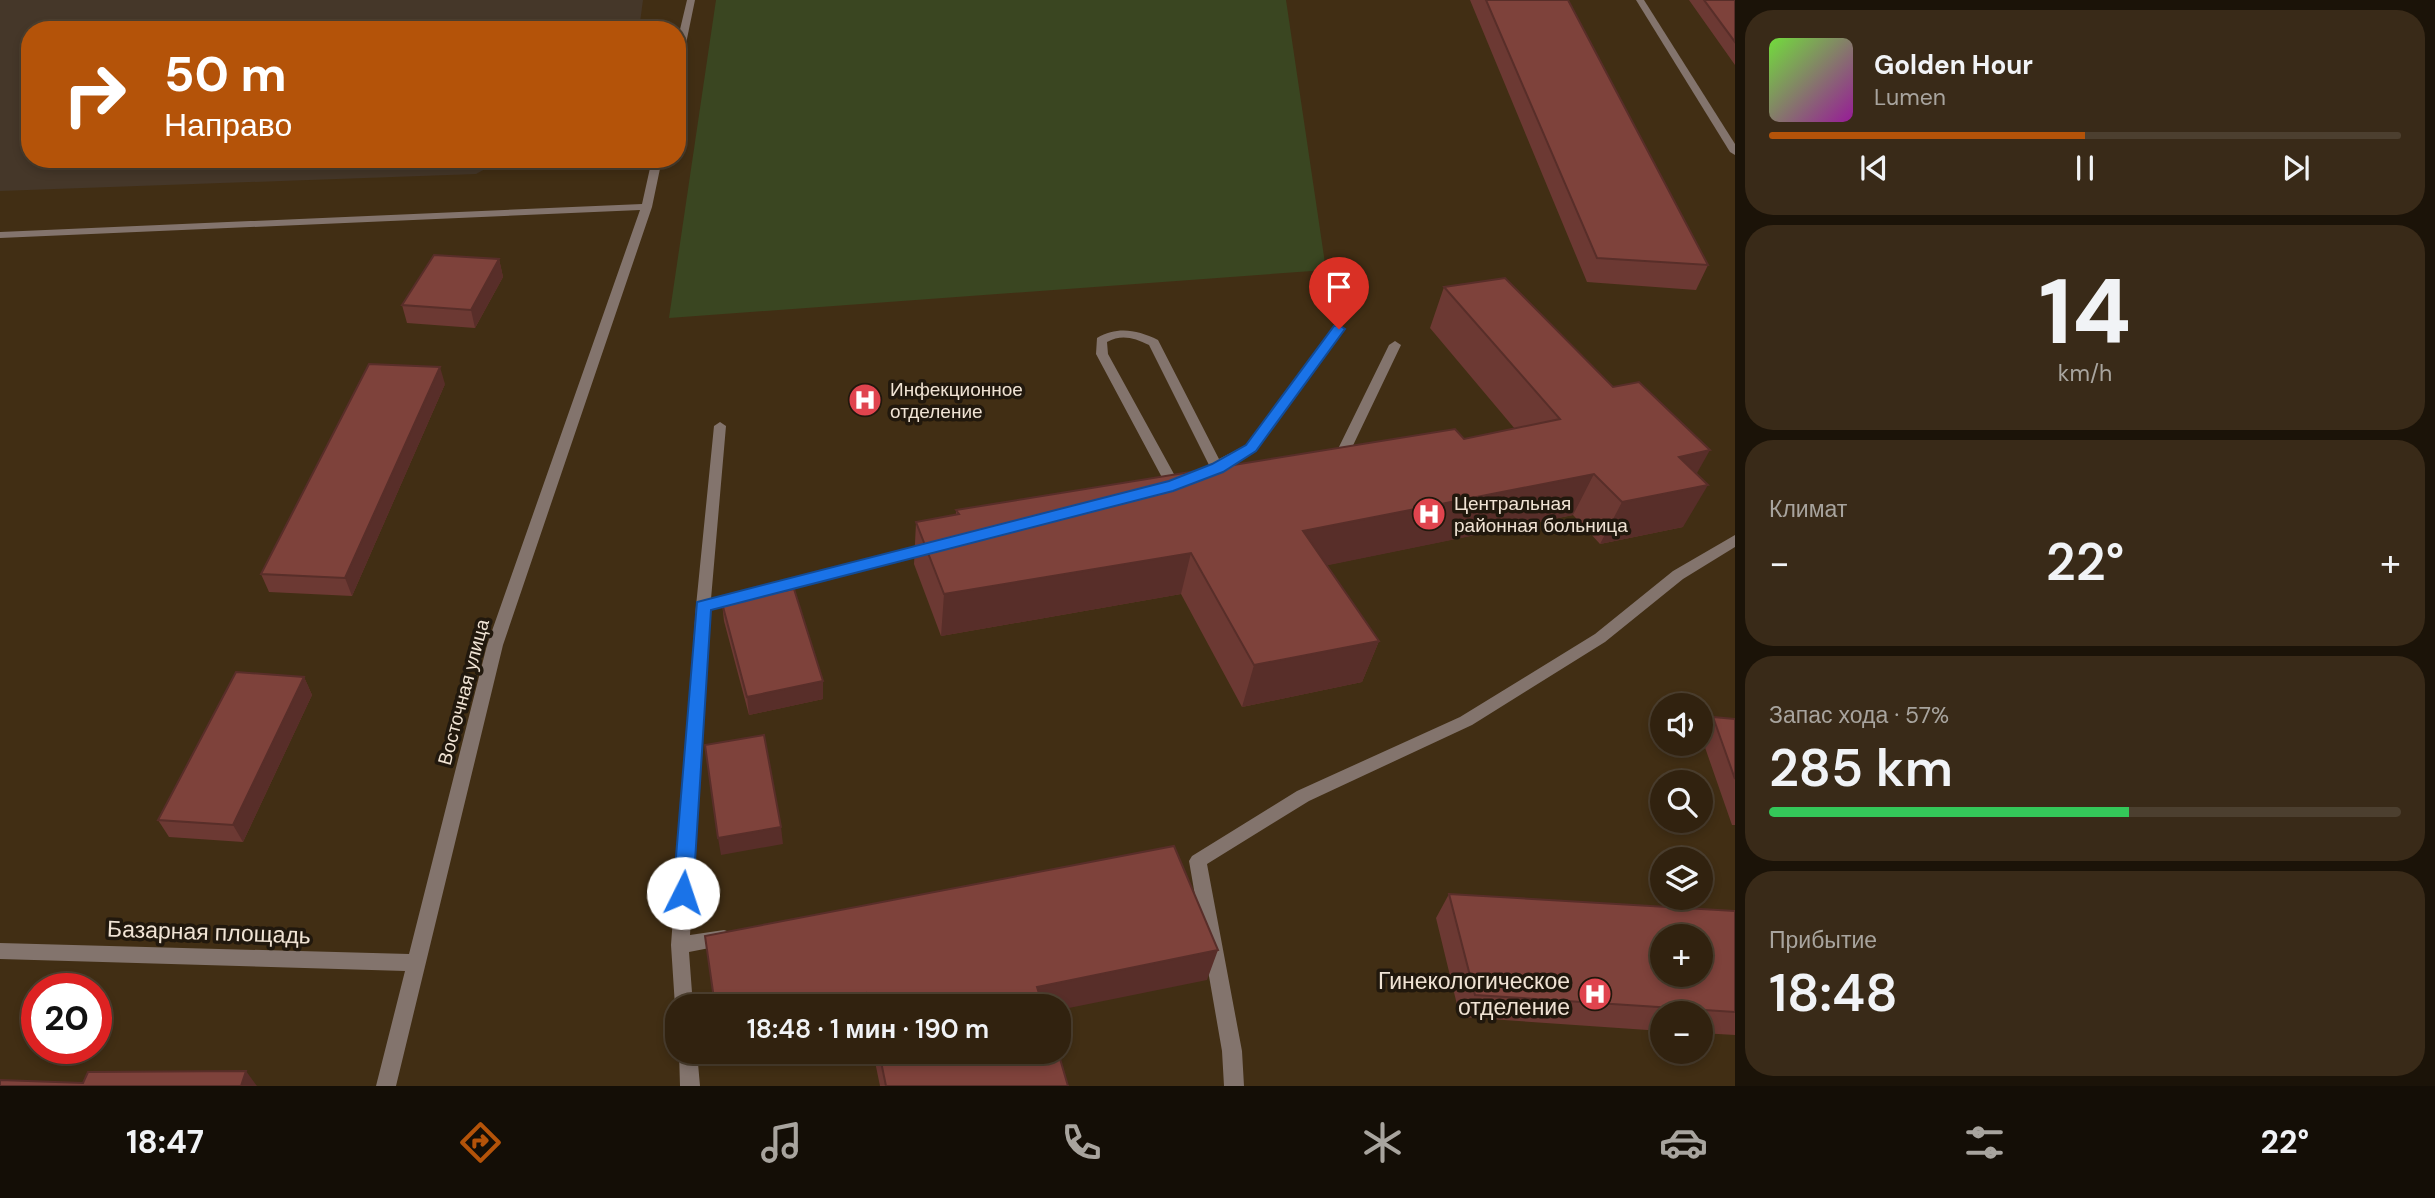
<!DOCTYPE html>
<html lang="ru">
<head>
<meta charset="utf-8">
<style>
  :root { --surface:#31220f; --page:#392a18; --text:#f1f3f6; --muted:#a8a49e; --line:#4c3f2f; --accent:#b45309 }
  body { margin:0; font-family:"DM Sans",sans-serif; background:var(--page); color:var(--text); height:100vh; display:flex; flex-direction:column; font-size:26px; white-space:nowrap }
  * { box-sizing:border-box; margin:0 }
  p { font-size:23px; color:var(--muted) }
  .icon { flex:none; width:38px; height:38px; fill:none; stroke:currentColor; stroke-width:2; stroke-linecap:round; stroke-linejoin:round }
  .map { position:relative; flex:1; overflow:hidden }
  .panel { display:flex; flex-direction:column; gap:10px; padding:10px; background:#1b1308; width:700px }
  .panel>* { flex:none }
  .top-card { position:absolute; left:21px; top:21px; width:665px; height:147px; border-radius:28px; box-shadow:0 4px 10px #0003,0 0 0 2px var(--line); background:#b45309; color:#fff; overflow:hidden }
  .tools { position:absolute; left:1650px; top:693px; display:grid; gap:14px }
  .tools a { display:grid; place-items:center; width:63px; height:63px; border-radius:50%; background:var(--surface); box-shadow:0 4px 10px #0003,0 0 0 2px var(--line); font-size:35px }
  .speed { position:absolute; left:21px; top:973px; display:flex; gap:14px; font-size:35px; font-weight:700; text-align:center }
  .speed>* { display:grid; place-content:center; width:91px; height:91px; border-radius:50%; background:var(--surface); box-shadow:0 4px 10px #0003,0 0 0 2px var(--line); line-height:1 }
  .speed .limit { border:10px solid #d22; background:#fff; color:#111 }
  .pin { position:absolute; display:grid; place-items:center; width:60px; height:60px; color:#fff; margin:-72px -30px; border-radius:50% 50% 50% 0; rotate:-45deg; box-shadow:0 0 7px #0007 }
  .pin .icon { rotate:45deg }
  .me { position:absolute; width:77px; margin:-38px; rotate:4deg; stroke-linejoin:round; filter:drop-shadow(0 0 5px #0008) }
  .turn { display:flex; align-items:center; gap:24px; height:147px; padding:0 28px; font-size:32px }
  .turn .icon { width:91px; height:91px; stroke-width:2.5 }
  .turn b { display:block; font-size:49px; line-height:60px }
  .big { font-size:52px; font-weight:600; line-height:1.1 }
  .panel .tile { flex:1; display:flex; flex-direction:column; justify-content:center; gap:10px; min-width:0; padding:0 24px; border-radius:28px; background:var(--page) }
  .panel .dial { align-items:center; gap:0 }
  .dial b { font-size:91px; line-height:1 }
  .song { display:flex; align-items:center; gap:21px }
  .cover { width:84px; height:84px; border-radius:10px; background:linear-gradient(135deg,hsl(100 70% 55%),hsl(300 70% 35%)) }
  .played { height:7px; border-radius:4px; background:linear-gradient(90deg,var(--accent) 50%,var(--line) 50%) }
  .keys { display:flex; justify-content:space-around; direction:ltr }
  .heat { display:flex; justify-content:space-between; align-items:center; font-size:38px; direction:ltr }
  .charge { height:10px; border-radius:5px; background:linear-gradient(90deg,#34c759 57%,var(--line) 0) }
  .trip { position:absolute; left:665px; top:994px; width:406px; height:70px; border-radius:28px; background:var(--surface); box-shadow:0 4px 10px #0003,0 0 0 2px var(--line); font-weight:600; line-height:70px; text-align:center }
  .tab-bar { display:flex; height:112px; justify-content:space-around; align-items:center; background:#140e06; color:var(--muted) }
  .tab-bar .icon { width:49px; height:49px }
  .tab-bar .on { color:var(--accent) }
  .tab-bar b { font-size:32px; color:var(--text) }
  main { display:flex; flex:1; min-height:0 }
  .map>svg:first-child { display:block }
  .industrial { fill:#453729 }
  .green { fill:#3a4621 }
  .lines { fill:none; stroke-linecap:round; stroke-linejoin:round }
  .service { fill:#83746d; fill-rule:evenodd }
  .minor { fill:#83746d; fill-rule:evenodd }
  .tertiary { fill:#83746d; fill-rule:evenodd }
  .wall { fill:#6c3933 }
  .shaded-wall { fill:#582e29 }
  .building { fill:#7e423b; stroke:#582e29; stroke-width:2; fill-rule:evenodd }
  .route { fill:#1a73e8; stroke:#114b97; stroke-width:2 }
  .labels { text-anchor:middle; stroke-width:7; stroke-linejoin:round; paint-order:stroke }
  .poi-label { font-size:19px; fill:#f0e3d4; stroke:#21180d; text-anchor:start }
  .street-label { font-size:19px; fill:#f0e3d4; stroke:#21180d }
  .near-street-label { font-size:23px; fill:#f0e3d4; stroke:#21180d }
  .near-poi-label { font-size:23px; fill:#f0e3d4; stroke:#21180d; text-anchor:end }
</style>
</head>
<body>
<main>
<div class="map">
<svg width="1735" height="1086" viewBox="0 0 1735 1086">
  <rect width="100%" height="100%" fill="#412e14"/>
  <!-- industrial -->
  <path class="industrial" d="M0,0h643l-4,30h-609v129h473l-27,15 -476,17z"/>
  <!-- green -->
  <path class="green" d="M716,0h570l40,270 -657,48z"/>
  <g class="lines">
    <!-- service -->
    <path class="service" d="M1339,325l6,4 -89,122 -29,15 4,4 -2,3 -13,-1 -12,5 -7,-4 12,-8 -60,-120c-15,-7 -27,-11 -42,-3l1,12 72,131 -7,5 -7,-5 -70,-131 1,-16c21,-12 40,-8 61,2l61,119 27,-14 89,-119z
      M1395,341l6,4 -54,113 -8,6h-10l-2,-3 8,-6 54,-110z
      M720,422l6,4 -15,173 220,-56 7,5 -7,5 -221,57 -20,325 34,-5 6,2 3,6 -3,6 -41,8 4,54h-16v6l-2,-6 -4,-61 25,-339 18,-180z
      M1735,535v12l-52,32 -78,63 -133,83 -163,76 -102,63 35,187 2,35h-20l-2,-35 -33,-190 3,-5 105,-65 163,-74 135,-83 78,-63z
      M679,1052h18l3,34h-20z"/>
    <!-- minor -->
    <path class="minor" d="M687,0h8l-13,63 -5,3v-24z
      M652,159h10l-10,48 -149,438 -107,441h-20l29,-115 -405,-12v-16l409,11 78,-309 153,-435 -640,28v-6l642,-28z"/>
    <!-- tertiary -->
    <path class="tertiary" d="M1636,0h8l91,144v11l-5,-3z"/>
  </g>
  <!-- wall -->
  <path class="wall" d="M1470,0h98l140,265 -12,25 -109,-8z
    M1689,0h46v65z
    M499,259l4,18 -28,51 -68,-5 -5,-18z
    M1444,287l252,187 -13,53 -83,17 -27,-29 -246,50 52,76 -17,41 -120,25 -61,-113 -240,42 -27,-72 2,-42 40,-7v-5l508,-71 51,-10 -85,-101z
    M445,384l-93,212 -83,-4 -8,-18z
    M722,603l101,78v18l-74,16 -25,-94z
    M304,677l8,18 -69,147 -74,-5 -11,-17z
    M1713,717l22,2v106h-3l-31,-89v-3z
    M1449,894l286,17v124l-34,-2v-20h-39v18l-202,-14 -24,-99z
    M873,1052h185l10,34h-188z"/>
  <!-- shaded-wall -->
  <path class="shaded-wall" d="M499,259l4,18 -28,51 -4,-18z
    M440,367l5,17 -93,212 -7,-18z
    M1710,450l-22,39 20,-4 -25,42 -83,17 22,-42 57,-45z
    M1594,474l-21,41 -283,58 13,-42z
    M1191,553l-10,41 -240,42 3,-42z
    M1379,641l-17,41 -120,25 12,-42z
    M304,677l8,18 -69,147 -10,-17z
    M823,681v18l-74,16 -2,-18z
    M781,827l2,17 -62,11 -3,-17z
    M1218,950l-11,30 -148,30v-4h-25l3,-19z
    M866,993v13h-65z
    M246,1071l11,15h-16z"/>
  <!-- building -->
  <path class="building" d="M1486,0h82l140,265 -111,-7z
    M1704,0h31v42z
    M434,255l65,4 -28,51 -69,-5z
    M1505,278l108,109 26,-5 71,68 -31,7 29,28 -86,17 -28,-28 -291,57 76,110 -125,24 -63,-112 -247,41 -28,-72 43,-8 -3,-4 499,-81 9,10 96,-20 -116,-132z
    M369,364l71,3 -95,211 -84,-4z
    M794,589l29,92 -76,16 -25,-94z
    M236,672l68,5 -71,148 -75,-5z
    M1713,717l22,2v60z
    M764,735l17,92 -63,11 -13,-93z
    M1174,846l44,104 -181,37 6,19h-174l-3,-13 -65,13h-86l-10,-70z
    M1449,894l286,17v101l-260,-17zM1662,936h39v39h-39z
    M879,1052h179l10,34h-182z
    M246,1071l-5,15h-241v-6l83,3 5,-11z"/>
  <!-- route -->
  <path class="route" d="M1339,325l6,4 -89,122 -33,21 -50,19 -462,119 -18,283 -3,6 -7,3 -7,-3 -3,-6 24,-291 472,-121 43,-17 34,-19 88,-119z"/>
  <!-- icons -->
  <defs>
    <symbol id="hospital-disc" viewBox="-11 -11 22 22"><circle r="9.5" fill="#e0444e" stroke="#21180d"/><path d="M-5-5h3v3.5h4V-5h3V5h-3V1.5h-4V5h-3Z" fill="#fff"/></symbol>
  </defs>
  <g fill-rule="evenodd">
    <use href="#hospital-disc" x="846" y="381" width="38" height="38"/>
    <use href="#hospital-disc" x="1410" y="495" width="38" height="38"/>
    <use href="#hospital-disc" x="1576" y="975" width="38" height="38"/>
  </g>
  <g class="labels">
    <!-- poi labels -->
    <g class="poi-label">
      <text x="890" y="396">Инфекционное<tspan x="890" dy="22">отделение</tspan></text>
      <text x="1454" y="510">Центральная<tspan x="1454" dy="22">районная больница</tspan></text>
    </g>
    <!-- street labels -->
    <g class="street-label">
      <text transform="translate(463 692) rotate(-75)" y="7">Восточная улица</text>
    </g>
    <!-- near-street labels -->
    <g class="near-street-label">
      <text transform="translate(209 932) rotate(2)" y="8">Базарная площадь</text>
    </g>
    <!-- near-poi labels -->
    <g class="near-poi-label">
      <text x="1570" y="989">Гинекологическое<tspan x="1570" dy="26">отделение</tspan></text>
    </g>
  </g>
</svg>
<div class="tools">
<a><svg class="icon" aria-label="sound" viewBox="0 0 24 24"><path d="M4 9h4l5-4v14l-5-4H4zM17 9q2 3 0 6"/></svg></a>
<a><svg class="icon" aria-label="search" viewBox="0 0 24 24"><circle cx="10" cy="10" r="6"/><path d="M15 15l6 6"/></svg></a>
<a><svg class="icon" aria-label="layers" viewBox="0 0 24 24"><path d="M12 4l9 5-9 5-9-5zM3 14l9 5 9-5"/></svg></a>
<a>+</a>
<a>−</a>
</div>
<div class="speed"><div class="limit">20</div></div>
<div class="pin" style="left:1339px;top:329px;background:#d93025"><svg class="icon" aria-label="arrive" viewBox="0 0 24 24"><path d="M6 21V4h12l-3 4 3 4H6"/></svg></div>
<svg class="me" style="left:683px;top:893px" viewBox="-20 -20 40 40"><circle r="19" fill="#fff"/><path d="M0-13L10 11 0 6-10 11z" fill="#1a73e8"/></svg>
<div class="trip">18:48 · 1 мин · 190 m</div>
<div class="top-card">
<div class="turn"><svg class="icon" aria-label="right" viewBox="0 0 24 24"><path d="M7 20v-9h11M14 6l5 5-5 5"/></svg><div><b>50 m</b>Направо</div></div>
</div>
</div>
<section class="panel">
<div class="tile">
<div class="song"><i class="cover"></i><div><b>Golden Hour</b><p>Lumen</p></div></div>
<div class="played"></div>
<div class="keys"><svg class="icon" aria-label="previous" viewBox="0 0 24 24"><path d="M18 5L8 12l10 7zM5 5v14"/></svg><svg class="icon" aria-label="pause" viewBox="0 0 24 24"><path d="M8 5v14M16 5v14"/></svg><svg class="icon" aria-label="next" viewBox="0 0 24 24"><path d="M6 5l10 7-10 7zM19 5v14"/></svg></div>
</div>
<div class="tile dial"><b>14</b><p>km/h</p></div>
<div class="tile"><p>Климат</p>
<div class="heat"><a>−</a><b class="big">22°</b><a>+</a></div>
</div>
<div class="tile"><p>Запас хода · 57%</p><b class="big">285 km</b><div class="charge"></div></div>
<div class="tile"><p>Прибытие</p><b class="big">18:48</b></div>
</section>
</main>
<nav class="tab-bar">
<b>18:47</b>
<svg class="icon on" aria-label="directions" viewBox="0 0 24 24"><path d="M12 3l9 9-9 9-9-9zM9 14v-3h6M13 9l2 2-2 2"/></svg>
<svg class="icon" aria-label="music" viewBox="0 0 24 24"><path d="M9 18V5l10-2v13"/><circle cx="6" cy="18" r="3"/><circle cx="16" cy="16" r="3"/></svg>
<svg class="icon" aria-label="phone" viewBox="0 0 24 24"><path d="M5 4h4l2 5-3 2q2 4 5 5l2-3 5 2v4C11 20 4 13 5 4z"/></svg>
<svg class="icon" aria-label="climate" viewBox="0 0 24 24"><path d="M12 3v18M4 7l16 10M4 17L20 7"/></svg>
<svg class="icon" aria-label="car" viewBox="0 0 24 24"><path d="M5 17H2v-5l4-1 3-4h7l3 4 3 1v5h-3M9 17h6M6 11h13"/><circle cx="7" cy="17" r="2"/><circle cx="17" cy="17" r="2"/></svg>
<svg class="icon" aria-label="filters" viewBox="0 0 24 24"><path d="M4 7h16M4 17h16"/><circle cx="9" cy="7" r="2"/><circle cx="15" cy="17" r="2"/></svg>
<b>22°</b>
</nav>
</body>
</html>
